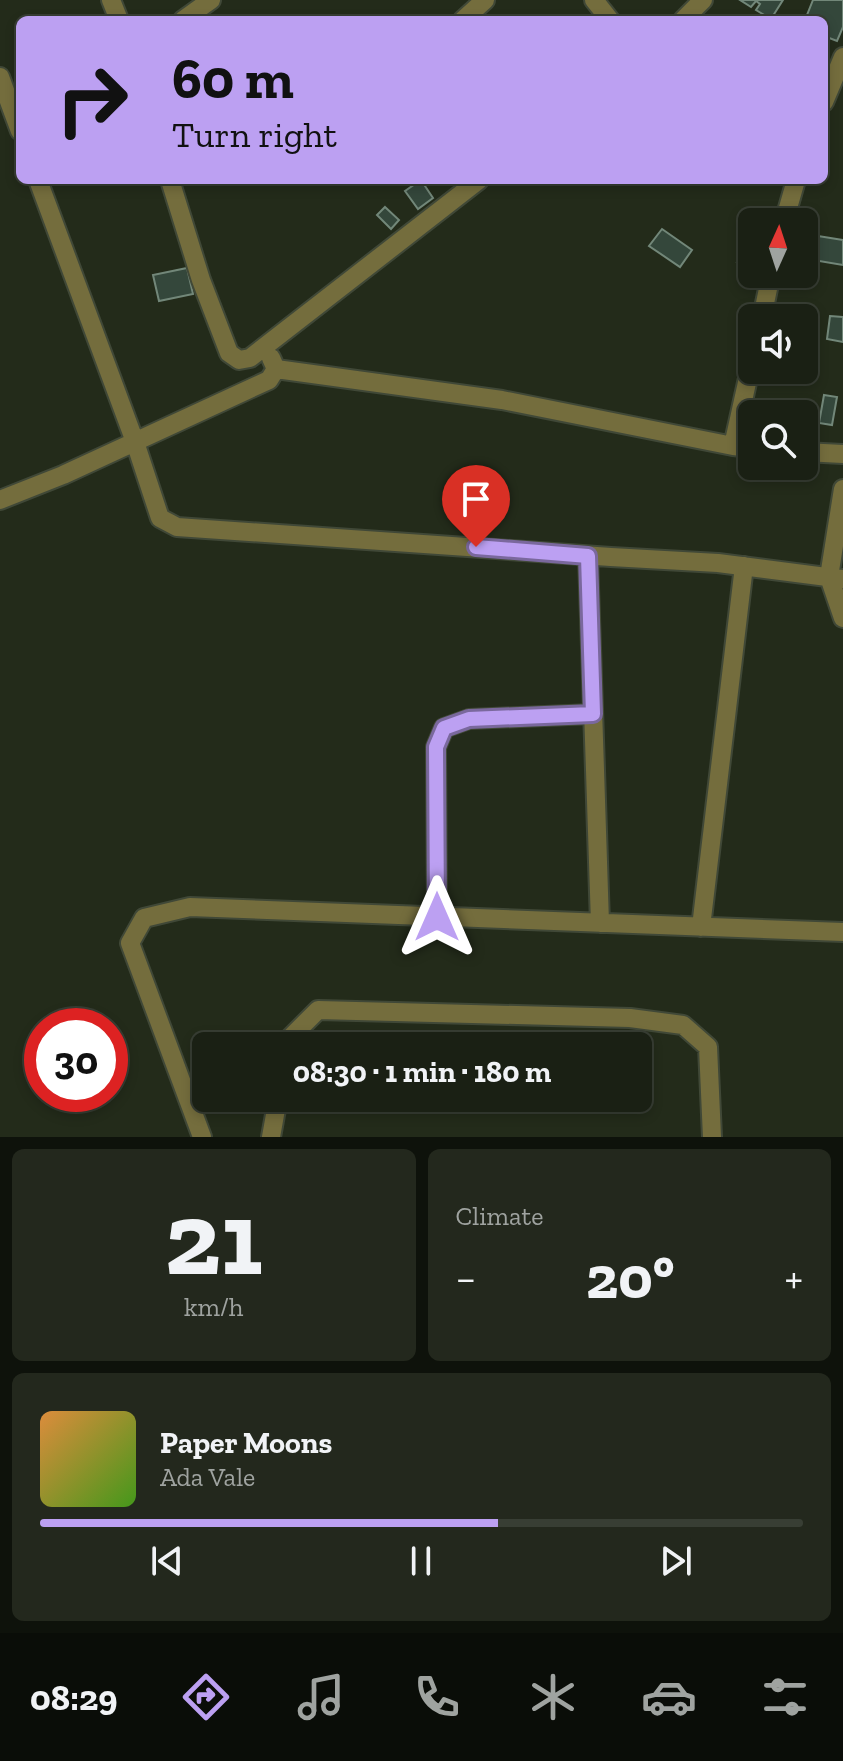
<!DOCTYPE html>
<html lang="en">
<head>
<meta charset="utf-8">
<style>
  :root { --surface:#1a2014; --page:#23281d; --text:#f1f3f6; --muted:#9fa3a0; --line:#383e34; --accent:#bca0f2 }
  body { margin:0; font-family:"Zilla Slab",serif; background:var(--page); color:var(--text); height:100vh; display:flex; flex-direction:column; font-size:30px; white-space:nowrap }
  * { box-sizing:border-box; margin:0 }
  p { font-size:26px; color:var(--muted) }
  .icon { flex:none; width:44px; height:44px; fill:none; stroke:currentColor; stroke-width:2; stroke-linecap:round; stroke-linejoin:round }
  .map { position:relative; height:1137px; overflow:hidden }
  .side { display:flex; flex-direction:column; gap:12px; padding:12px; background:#0e120b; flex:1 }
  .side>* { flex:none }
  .guide { position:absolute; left:16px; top:16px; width:812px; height:168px; border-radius:12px; box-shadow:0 4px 12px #0003,0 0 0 2px var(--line); background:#bca0f2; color:#111; overflow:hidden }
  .needle { width:52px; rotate:3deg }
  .buttons { position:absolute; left:738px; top:208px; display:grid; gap:16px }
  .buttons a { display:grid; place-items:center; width:80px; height:80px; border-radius:12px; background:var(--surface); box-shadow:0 4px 12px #0003,0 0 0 2px var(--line); font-size:40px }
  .speed { position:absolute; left:24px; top:1008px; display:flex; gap:16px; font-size:40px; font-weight:700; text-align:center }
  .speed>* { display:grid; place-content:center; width:104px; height:104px; border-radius:50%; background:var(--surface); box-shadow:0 4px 12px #0003,0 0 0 2px var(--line); line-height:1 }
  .speed .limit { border:12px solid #d22; background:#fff; color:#111 }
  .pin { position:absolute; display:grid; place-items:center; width:68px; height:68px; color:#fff; margin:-82px -34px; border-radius:50% 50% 50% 0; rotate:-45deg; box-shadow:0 0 8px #0007 }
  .pin .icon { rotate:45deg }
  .me { position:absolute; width:88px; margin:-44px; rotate:0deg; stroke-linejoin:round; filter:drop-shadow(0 0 6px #0008) }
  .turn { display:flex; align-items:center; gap:28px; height:168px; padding:0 24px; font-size:36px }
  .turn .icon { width:104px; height:104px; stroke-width:2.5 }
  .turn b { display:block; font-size:56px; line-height:68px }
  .big { font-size:60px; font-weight:700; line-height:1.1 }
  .side .widget { flex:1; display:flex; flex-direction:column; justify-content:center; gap:12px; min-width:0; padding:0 28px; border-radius:12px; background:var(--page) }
  .side .dial { align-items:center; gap:0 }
  .dial b { font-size:104px; line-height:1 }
  .song { display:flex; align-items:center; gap:24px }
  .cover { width:96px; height:96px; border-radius:12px; background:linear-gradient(135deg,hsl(30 70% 55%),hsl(100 70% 35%)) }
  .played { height:8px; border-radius:4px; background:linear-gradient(90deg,var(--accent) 60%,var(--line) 60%) }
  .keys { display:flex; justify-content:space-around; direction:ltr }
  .heat { display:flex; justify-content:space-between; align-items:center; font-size:44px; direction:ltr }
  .side .tiles { flex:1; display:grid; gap:12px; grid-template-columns:1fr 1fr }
  .widget:last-child { grid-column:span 2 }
  .trip { position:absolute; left:192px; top:1032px; width:460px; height:80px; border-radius:12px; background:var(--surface); box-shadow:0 4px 12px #0003,0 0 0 2px var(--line); font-weight:700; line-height:80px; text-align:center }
  .dock { display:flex; height:128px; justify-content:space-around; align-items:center; background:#0a0d08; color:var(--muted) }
  .dock .icon { width:56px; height:56px }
  .dock .on { color:var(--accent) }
  .dock b { font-size:36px; color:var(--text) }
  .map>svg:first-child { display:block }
  .building { fill:#34473b; stroke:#728779; stroke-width:2 }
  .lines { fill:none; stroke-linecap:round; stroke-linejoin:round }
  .street-casing { stroke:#404837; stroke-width:22 }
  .street { stroke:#746d3d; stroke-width:18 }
  .route-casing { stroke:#7a689d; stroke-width:20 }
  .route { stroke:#bca0f2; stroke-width:14 }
</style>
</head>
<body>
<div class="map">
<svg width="843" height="1137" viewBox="0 0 843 1137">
  <rect width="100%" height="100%" fill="#232b1a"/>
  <!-- building -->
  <path class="building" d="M740,0h43l-12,19 -15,-9 4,-6 -4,-3 -5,6z
    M813,0h30v27l-6,14 -13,-5v-16h-19z
    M421,180l12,18 -15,11 -13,-18z
    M385,207l14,13 -8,9 -14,-14z
    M662,229l30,21 -12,17 -31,-21z
    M818,236l25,4v25l-30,-5z
    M745,246l7,4v19l-15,-7z
    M187,268l6,26 -34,7 -6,-26z
    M830,316l13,1v25l-16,-3z
    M824,395l13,2 -5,28 -13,-2z"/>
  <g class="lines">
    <defs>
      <path id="street" d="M111,0l8,20
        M594,0l16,20
        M183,20l28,-20
        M463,20l22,-20
        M683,20l20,-20
        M0,77l20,54
        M824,102l19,-45
        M38,180l97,262 25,76 17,9 434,30 107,6 125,16
        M170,180l31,100 28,73 10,7 11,-2 229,-178
        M784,222l12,-42
        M762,318l9,-44
        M276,369l226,31 231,46 19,2
        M733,446l19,-86
        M804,452l39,2
        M843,489l-14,88 14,41
        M0,500l63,-25 206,-95 7,-11 -5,-11
        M588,556l12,367
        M437,917l-1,-170 8,-19 25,-9 124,-5
        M701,927l43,-361
        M287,1046l1,-6 30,-30 312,8 53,7 25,22 4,90
        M202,1137l-72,-194 14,-25 46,-11 653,25
        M271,1137l7,-39"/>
    </defs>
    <!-- street casing -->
    <use href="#street" class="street-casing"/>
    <!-- street -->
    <use href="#street" class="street"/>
  </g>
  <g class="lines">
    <defs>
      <path id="route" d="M437,917l-1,-170 8,-19 25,-9 124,-5 -5,-158 -112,-9"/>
    </defs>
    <!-- route casing -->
    <use href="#route" class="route-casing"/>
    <!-- route -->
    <use href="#route" class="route"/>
  </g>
</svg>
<div class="buttons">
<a><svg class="needle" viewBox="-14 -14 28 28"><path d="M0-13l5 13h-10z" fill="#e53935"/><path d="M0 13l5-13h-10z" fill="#9fa3a0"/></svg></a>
<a><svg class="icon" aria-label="sound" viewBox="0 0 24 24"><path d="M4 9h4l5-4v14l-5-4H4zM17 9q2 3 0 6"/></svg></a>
<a><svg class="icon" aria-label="search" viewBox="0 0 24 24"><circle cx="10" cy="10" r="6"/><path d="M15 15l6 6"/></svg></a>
</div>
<div class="speed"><div class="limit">30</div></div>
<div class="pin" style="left:476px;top:547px;background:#d93025"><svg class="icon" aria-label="arrive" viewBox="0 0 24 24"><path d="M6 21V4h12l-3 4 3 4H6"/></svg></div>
<svg class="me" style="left:437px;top:917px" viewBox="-20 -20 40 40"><path d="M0-17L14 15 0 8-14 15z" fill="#bca0f2" stroke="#fff" stroke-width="4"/></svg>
<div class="trip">08:30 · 1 min · 180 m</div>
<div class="guide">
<div class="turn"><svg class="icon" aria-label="right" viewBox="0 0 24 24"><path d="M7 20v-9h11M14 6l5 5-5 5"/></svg><div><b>60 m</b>Turn right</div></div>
</div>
</div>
<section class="side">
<div class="tiles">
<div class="widget dial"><b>21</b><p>km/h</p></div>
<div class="widget"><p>Climate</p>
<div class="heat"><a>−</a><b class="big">20°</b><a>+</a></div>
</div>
<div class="widget">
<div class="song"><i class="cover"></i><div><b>Paper Moons</b><p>Ada Vale</p></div></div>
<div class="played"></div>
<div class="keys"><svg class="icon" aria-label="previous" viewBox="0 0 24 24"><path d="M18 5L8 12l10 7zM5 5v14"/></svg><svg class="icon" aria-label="pause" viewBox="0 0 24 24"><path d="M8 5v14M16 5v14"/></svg><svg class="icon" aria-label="next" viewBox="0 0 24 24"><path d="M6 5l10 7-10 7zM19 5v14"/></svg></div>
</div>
</div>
</section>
<nav class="dock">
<b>08:29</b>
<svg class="icon on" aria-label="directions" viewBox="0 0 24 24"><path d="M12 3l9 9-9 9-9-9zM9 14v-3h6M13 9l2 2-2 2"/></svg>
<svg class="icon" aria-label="music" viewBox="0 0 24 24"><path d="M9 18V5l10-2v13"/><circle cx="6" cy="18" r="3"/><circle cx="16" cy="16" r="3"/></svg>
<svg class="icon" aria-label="phone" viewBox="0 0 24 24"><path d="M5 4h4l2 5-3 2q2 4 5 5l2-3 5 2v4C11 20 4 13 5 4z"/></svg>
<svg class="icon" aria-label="climate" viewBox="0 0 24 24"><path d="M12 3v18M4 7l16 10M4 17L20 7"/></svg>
<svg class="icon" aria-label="car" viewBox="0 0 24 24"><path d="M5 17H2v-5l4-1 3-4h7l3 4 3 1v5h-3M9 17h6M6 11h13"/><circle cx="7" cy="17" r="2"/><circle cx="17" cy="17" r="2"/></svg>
<svg class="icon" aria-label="filters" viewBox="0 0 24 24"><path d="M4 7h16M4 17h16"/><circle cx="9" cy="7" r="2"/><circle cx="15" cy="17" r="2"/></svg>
</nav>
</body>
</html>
